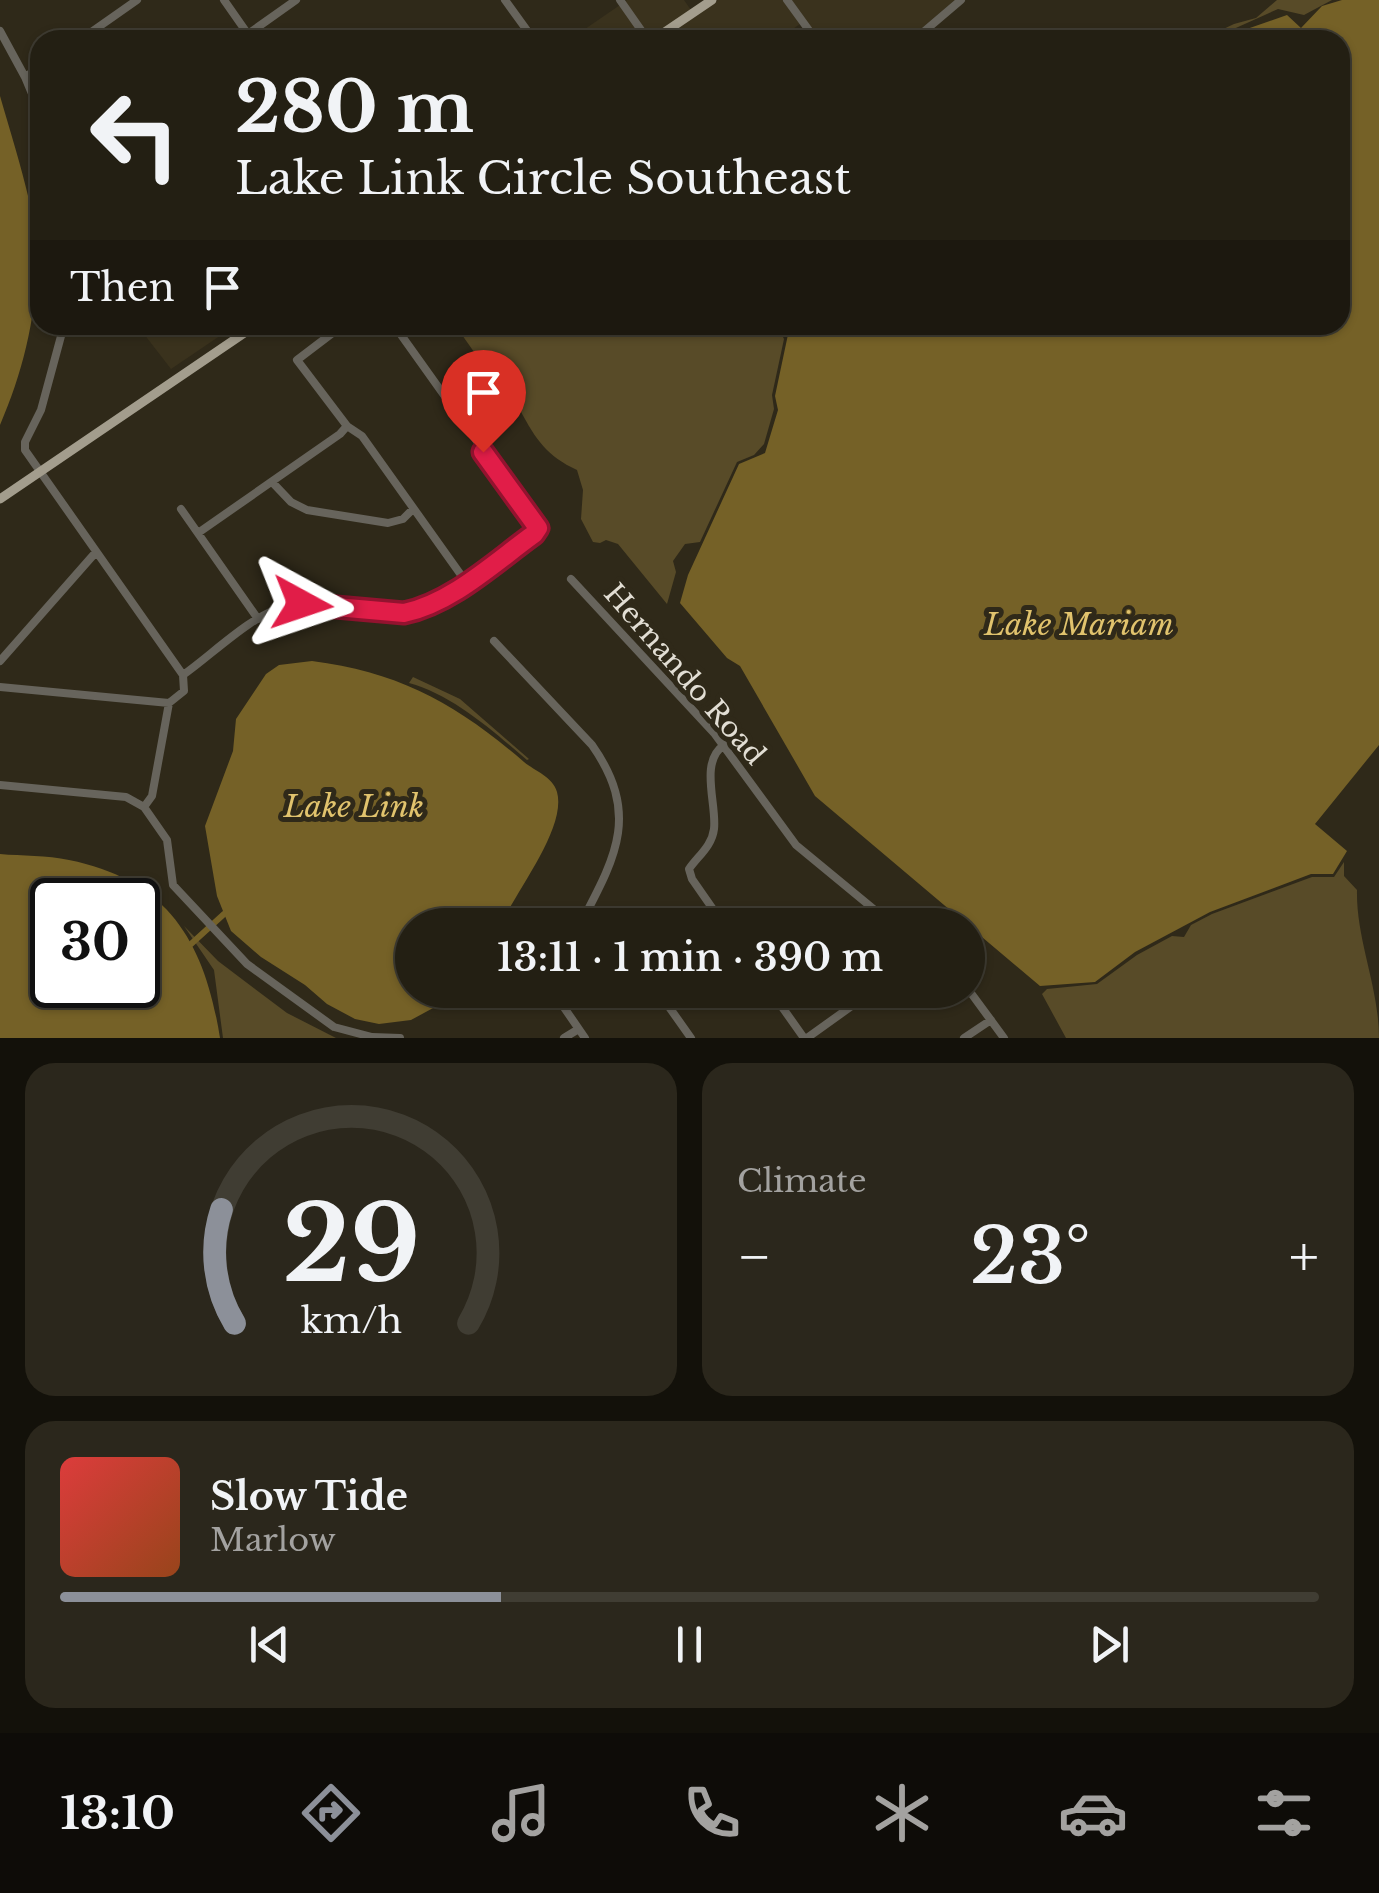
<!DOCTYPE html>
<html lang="en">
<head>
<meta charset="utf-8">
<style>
  :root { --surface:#231f13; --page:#2b271c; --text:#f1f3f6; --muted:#a3a2a0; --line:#403d33; --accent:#8c9099 }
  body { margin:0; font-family:"Libre Baskerville",serif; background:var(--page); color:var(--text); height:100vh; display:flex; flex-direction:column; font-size:38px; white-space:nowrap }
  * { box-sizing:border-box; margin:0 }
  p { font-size:32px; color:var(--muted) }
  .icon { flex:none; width:55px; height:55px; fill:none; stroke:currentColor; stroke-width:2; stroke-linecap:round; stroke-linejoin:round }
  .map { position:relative; height:1038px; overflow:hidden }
  .panel { display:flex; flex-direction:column; gap:25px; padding:25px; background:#13110a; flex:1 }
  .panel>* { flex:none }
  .banner { position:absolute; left:30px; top:30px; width:1320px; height:305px; border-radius:30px; box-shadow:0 2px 8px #0004,0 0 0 2px var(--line); background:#231f13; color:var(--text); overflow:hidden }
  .speed { position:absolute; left:30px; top:878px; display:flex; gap:20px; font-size:50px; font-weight:700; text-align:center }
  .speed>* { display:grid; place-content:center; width:130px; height:130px; border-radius:50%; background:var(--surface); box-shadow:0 2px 8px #0004,0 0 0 2px var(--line); line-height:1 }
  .speed .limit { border:5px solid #111; border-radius:15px; background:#fff; color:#111 }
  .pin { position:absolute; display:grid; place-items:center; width:85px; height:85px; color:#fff; margin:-102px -42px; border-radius:50% 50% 50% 0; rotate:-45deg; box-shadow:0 0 10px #0007 }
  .pin .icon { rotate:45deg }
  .me { position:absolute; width:110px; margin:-55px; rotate:95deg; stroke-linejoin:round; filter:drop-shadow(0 0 8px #0008) }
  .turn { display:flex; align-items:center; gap:35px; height:210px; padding:0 40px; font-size:45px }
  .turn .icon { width:130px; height:130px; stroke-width:2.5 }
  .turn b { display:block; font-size:70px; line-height:85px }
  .then { display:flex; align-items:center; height:95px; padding:0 40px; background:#0003; gap:20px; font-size:38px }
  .big { font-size:75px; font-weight:600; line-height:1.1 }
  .panel .card { flex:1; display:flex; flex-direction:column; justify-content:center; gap:15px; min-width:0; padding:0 35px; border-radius:30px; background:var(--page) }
  .panel .dial { align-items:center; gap:0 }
  .dial svg { height:260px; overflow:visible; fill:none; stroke:var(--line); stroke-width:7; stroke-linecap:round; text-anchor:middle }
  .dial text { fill:var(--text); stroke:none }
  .song { display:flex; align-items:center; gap:30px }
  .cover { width:120px; height:120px; border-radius:15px; background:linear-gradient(135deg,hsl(0 70% 55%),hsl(20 70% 35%)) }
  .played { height:10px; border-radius:5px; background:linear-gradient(90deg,var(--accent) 35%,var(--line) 35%) }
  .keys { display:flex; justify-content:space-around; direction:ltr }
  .heat { display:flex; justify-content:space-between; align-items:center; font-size:55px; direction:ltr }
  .panel .tiles { flex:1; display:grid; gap:25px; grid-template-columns:1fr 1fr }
  .card:last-child { grid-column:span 2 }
  .trip { position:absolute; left:395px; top:908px; width:590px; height:100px; border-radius:50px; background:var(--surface); box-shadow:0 2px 8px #0004,0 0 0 2px var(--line); font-weight:600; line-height:100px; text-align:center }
  .menu { display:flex; height:160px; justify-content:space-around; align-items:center; background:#0e0c08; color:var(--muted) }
  .menu .icon { width:70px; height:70px }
  .menu .on { color:var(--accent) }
  .menu b { font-size:45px; color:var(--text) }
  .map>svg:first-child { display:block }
  .built { fill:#3a321d }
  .green { fill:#584b28 }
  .water { fill:#756127; fill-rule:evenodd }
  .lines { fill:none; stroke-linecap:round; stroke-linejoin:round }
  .canal { stroke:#756127; stroke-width:6 }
  .minor { stroke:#67645c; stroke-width:8 }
  .major { stroke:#a39d8d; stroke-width:9 }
  .route-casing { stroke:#92132f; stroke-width:25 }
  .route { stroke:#e11d48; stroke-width:18 }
  .labels { text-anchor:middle; stroke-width:10; stroke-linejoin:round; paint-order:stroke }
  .street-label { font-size:28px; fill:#e2ded4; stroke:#2f2919 }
  .water-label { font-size:30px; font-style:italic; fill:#e1c36d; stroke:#2f2919 }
</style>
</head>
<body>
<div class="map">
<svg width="1379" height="1038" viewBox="0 0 1379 1038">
  <rect width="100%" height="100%" fill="#2f2919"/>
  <!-- built -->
  <path class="built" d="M627,0h57l7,10 -41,28 -25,-36z
    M718,0h66l16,24 -23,16h-117z
    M791,0h164l-47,40h-88z
    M620,5l24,35h-75z
    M137,325h99l-65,44z"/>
  <!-- green -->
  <path class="green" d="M1277,0h55l-28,15 -26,-6 -60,27v4h-18l34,-16 22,-6z
    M455,325h332l-5,10 2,4 -12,56 2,14 -10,35 -10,11 -17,7 -37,80 -15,2 -12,17 3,11 -9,32 -49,-60 -12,-4 -6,3 -7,-1 -12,-23 2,-29 -6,-20c-30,-14 -41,-30 -57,-60l-8,1 -10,-14 -2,-17 -21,-21z
    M413,677l47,22 69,60 -2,1c-34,-29 -74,-65 -118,-77z
    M1344,862v14l13,14c-1,50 22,97 22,148h-313l-24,-44 5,-5 50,-5 40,-29 35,-19 12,1 7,-12 21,-11 100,-37h22z
    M184,926l34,35 69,52 49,25h-113l-9,-68z"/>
  <!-- water -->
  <path class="water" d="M1342,0h37v745l-64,79 32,27 -14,23h-22l-101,38 -75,40 -40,30 -55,4 -225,-190 -75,-130 -13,-8 -47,-55 8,-28 51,-111 26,-11 13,-43 -3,-14 15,-71h550v-285h-105l9,-10 43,-15 14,13 21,-22z
    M0,96c10,35 21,69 29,104 18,74 1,156 -29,225z
    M312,661c88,11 146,44 212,101 11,9 29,15 33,30 10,36 -42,100 -56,133h-89v65h39l-16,17 -24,13 -32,4 -24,-5 -28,-15 -22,-19 -44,-28 -30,-26 -14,-35 -12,-70 28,-75 3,-32 30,-45 13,-9z
    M0,854c22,2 47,1 69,6 100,20 136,83 151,178h-220zM138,900v85h-86v-85z"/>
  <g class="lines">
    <!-- canal -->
    <path class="canal" d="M191,944l33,-30"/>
    <!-- minor -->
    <path class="minor" d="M224,0l28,40
      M505,0l29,40
      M620,0l28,40
      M787,0l29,40
      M0,31l25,46 15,36
      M248,34l48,-34
      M80,40l57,-40
      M914,40l47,-40
      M25,77l15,-10
      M64,325l-23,85 -16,32v8l158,225
      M343,325l-46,35 50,66 15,10 104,146
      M272,482l19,20 16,8 81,13 15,-4 10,-10
      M181,509l77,110
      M198,533l142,-99 7,-8
      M571,579l143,154 82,112 97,80
      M494,641l98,104c49,70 23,113 -12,180
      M0,661l96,-109
      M183,675c30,-21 68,-60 103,-69 42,-11 89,16 131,4 36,-11 85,-54 117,-77l4,-6 -144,-202
      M0,687l169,16
      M724,745c-25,17 -7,59 -10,84 -2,17 -16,27 -25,40l3,10 32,46
      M0,785l126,12 18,10 23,33 6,45 74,79 87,63 38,10 28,1
      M144,807l8,-11 17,-93 15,-12 -1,-16
      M968,989l36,49
      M552,990l33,48
      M657,990l34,48
      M770,990l34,48
      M564,1038l13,-8
      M807,1038l67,-48
      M964,1038l27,-18"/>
    <!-- major -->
    <path class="major" d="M653,40l59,-40
      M0,499l256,-174"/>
  </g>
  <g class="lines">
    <defs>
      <path id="route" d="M302,604l102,9c48,-10 91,-51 130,-79l4,-6 -55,-76"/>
    </defs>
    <!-- route casing -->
    <use href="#route" class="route-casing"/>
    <!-- route -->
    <use href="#route" class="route"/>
  </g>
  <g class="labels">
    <!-- street labels -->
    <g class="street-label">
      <text transform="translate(685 674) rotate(49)" y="10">Hernando Road</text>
    </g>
    <!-- water labels -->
    <g class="water-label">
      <text x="1079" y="635">Lake Mariam</text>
      <text x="354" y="817">Lake Link</text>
    </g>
  </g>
</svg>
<div class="speed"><div class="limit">30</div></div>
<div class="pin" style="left:483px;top:452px;background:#d93025"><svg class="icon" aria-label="arrive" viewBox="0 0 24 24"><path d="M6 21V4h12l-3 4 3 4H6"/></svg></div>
<svg class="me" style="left:302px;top:604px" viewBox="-20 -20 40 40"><path d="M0-17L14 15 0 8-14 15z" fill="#e11d48" stroke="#fff" stroke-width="4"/></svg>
<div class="trip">13:11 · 1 min · 390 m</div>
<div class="banner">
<div class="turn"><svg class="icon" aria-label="left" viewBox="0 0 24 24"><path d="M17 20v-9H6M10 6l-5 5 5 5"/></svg><div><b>280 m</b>Lake Link Circle Southeast</div></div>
<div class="then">Then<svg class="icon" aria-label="arrive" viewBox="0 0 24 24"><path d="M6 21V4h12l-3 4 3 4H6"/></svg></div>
</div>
</div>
<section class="panel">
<div class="tiles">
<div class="card dial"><svg viewBox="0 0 100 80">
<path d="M14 69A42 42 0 1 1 86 69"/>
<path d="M14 69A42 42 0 0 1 10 34" stroke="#8c9099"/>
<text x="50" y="56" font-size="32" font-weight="700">29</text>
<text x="50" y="72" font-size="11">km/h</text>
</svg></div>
<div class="card"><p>Climate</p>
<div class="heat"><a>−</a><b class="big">23°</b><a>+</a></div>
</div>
<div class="card">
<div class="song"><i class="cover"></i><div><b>Slow Tide</b><p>Marlow</p></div></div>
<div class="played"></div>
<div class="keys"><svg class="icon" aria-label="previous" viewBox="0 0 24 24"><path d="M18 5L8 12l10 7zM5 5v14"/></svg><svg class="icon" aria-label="pause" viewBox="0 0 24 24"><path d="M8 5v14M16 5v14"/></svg><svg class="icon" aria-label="next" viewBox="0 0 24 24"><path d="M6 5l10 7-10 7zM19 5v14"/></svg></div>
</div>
</div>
</section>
<nav class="menu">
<b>13:10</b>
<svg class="icon on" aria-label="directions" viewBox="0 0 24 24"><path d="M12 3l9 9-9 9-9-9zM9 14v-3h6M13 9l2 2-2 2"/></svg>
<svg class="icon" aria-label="music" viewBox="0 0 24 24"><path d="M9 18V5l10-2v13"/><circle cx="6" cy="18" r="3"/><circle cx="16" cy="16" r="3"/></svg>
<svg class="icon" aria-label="phone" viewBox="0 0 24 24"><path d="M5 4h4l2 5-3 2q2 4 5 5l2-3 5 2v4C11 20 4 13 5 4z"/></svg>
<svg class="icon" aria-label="climate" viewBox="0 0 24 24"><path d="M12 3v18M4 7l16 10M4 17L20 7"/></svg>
<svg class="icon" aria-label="car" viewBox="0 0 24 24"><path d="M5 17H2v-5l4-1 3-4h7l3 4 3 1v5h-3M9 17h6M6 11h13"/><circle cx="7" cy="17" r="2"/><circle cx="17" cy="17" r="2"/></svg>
<svg class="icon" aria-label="filters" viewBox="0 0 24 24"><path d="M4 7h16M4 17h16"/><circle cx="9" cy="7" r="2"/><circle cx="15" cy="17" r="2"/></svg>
</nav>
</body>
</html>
